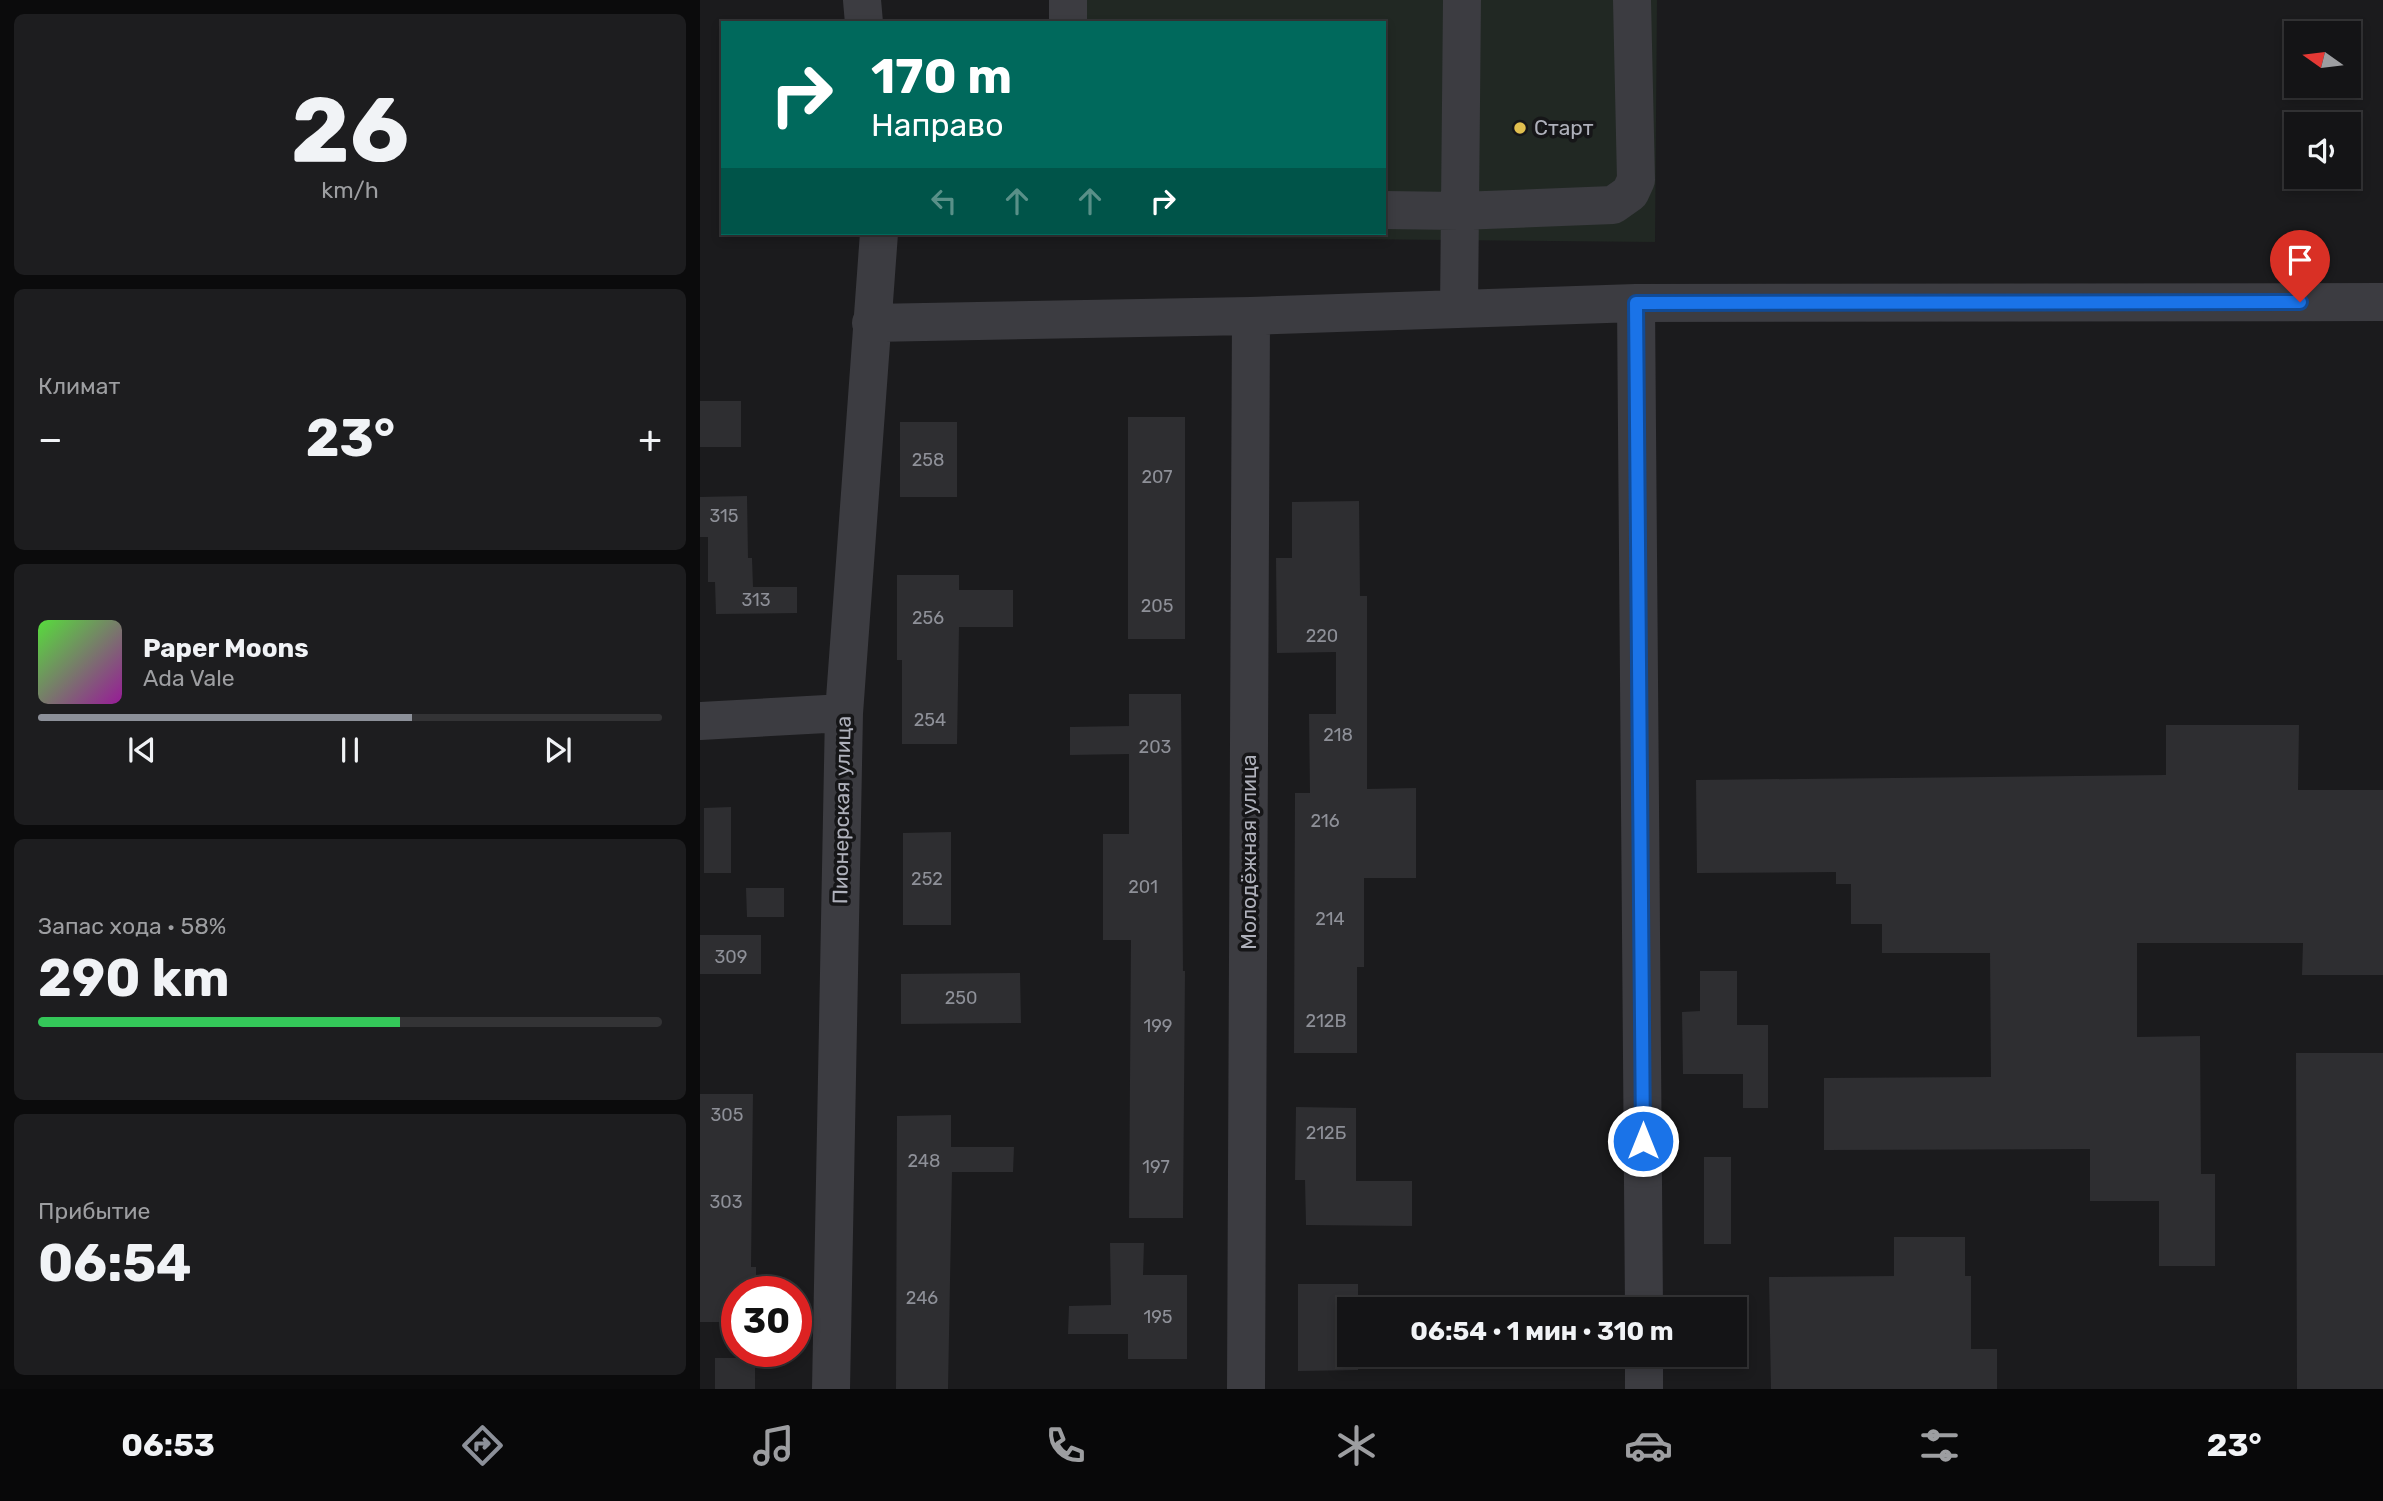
<!DOCTYPE html>
<html lang="ru">
<head>
<meta charset="utf-8">
<style>
  :root { --surface:#141416; --page:#1d1d1f; --text:#f1f3f6; --muted:#9d9ea1; --line:#333335; --accent:#8c9099 }
  body { margin:0; font-family:Rubik,sans-serif; background:var(--page); color:var(--text); height:100vh; display:flex; flex-direction:column; font-size:26px; white-space:nowrap }
  * { box-sizing:border-box; margin:0 }
  p { font-size:23px; color:var(--muted) }
  .icon { flex:none; width:38px; height:38px; fill:none; stroke:currentColor; stroke-width:2; stroke-linecap:round; stroke-linejoin:round }
  .map { position:relative; flex:1; overflow:hidden }
  .panel { display:flex; flex-direction:column; gap:14px; padding:14px; background:#0b0b0c; width:700px }
  .panel>* { flex:none }
  .banner { position:absolute; left:21px; top:21px; width:665px; height:214px; border-radius:0px; box-shadow:0 4px 10px #0003,0 0 0 2px var(--line); background:#00695c; color:#fff; overflow:hidden }
  .needle { width:46px; rotate:284deg }
  .fabs { position:absolute; left:1584px; top:21px; display:grid; gap:14px }
  .fabs a { display:grid; place-items:center; width:77px; height:77px; border-radius:0px; background:var(--surface); box-shadow:0 4px 10px #0003,0 0 0 2px var(--line); font-size:35px }
  .speed { position:absolute; left:21px; top:1276px; display:flex; gap:14px; font-size:35px; font-weight:700; text-align:center }
  .speed>* { display:grid; place-content:center; width:91px; height:91px; border-radius:50%; background:var(--surface); box-shadow:0 4px 10px #0003,0 0 0 2px var(--line); line-height:1 }
  .speed .limit { border:10px solid #d22; background:#fff; color:#111 }
  .pin { position:absolute; display:grid; place-items:center; width:60px; height:60px; color:#fff; margin:-72px -30px; border-radius:50% 50% 50% 0; rotate:-45deg; box-shadow:0 0 7px #0007 }
  .pin .icon { rotate:45deg }
  .me { position:absolute; width:77px; margin:-38px; rotate:0deg; stroke-linejoin:round; filter:drop-shadow(0 0 5px #0008) }
  .turn { display:flex; align-items:center; gap:24px; height:147px; padding:0 35px; font-size:32px }
  .turn .icon { width:91px; height:91px; stroke-width:2.5 }
  .turn b { display:block; font-size:49px; line-height:60px }
  .lanes { display:flex; align-items:center; height:66px; padding:0 35px; background:#0003; justify-content:center; gap:35px; direction:ltr }
  .lanes .off { opacity:.35 }
  .big { font-size:52px; font-weight:700; line-height:1.1 }
  .panel .tile { flex:1; display:flex; flex-direction:column; justify-content:center; gap:10px; min-width:0; padding:0 24px; border-radius:10px; background:var(--page) }
  .panel .dial { align-items:center; gap:0 }
  .dial b { font-size:91px; line-height:1 }
  .song { display:flex; align-items:center; gap:21px }
  .cover { width:84px; height:84px; border-radius:10px; background:linear-gradient(135deg,hsl(110 70% 55%),hsl(300 70% 35%)) }
  .played { height:7px; border-radius:4px; background:linear-gradient(90deg,var(--accent) 60%,var(--line) 60%) }
  .keys { display:flex; justify-content:space-around; direction:ltr }
  .heat { display:flex; justify-content:space-between; align-items:center; font-size:38px; direction:ltr }
  .charge { height:10px; border-radius:5px; background:linear-gradient(90deg,#34c759 58%,var(--line) 0) }
  .trip { position:absolute; left:637px; top:1297px; width:410px; height:70px; border-radius:0px; background:var(--surface); box-shadow:0 4px 10px #0003,0 0 0 2px var(--line); font-weight:700; line-height:70px; text-align:center }
  .dock { display:flex; height:112px; justify-content:space-around; align-items:center; background:#080809; color:var(--muted) }
  .dock .icon { width:49px; height:49px }
  .dock .active { color:var(--accent) }
  .dock b { font-size:32px; color:var(--text) }
  main { display:flex; flex:1; min-height:0 }
  .map>svg:first-child { display:block }
  .green { fill:#212823 }
  .building { fill:#2e2e31 }
  .lines { fill:none; stroke-linecap:round; stroke-linejoin:round }
  .minor { stroke:#3c3c41; stroke-width:38 }
  .route-casing { stroke:#114b97; stroke-width:18 }
  .route { stroke:#1a73e8; stroke-width:12 }
  .poi-dot { fill:#e1bf4f; stroke:#161618; stroke-width:2.5 }
  .labels { text-anchor:middle; stroke-width:7; stroke-linejoin:round; paint-order:stroke }
  .number-label { font-size:18px; fill:#8e9098 }
  .poi-label { font-size:21px; fill:#afb1bb; stroke:#161618; text-anchor:start }
  .street-label { font-size:21px; fill:#afb1bb; stroke:#161618 }
</style>
</head>
<body>
<main>
<section class="panel">
<div class="tile dial"><b>26</b><p>km/h</p></div>
<div class="tile"><p>Климат</p>
<div class="heat"><a>−</a><b class="big">23°</b><a>+</a></div>
</div>
<div class="tile">
<div class="song"><i class="cover"></i><div><b>Paper Moons</b><p>Ada Vale</p></div></div>
<div class="played"></div>
<div class="keys"><svg class="icon" aria-label="previous" viewBox="0 0 24 24"><path d="M18 5L8 12l10 7zM5 5v14"/></svg><svg class="icon" aria-label="pause" viewBox="0 0 24 24"><path d="M8 5v14M16 5v14"/></svg><svg class="icon" aria-label="next" viewBox="0 0 24 24"><path d="M6 5l10 7-10 7zM19 5v14"/></svg></div>
</div>
<div class="tile"><p>Запас хода · 58%</p><b class="big">290 km</b><div class="charge"></div></div>
<div class="tile"><p>Прибытие</p><b class="big">06:54</b></div>
</section>
<div class="map">
<svg width="1683" height="1389" viewBox="0 0 1683 1389">
  <rect width="100%" height="100%" fill="#1b1b1d"/>
  <!-- green -->
  <path class="green" d="M349,0h608l-2,242 -605,-6v-3h334v-210h-335z"/>
  <!-- building -->
  <path class="building" d="M0,401h41v46h-41z
    M428,417h57v222h-57z
    M200,422h57v75h-57z
    M47,496l1,62h4l1,29h44v26l-81,1 -1,-32h-7v-45h-8v-40z
    M659,501l1,95h7v193l49,-1v90h-52v89h-7v86h-63l1,-260h15l-1,-79h27v-62l-59,1 -1,-95h16v-56z
    M197,575h62v15h54v37h-54l-2,117h-55v-84h-5z
    M429,694h52l2,277h2l-2,247h-54l2,-278h-28v-106h26v-80l-59,1v-28l59,-1z
    M1466,725h133l-1,65h85v185h-81l1,-32h-166v94l63,-1 1,138h14v92h-56v-65h-69v-52l-266,1v-72l167,-1 -1,-124h-108v-29h-31v-40h-15v-12l-139,1 -1,-93 470,-5z
    M31,807v66h-27v-65z
    M251,832v93h-48v-92z
    M46,888h38v29h-37z
    M0,935h61v39h-61z
    M1000,971h37v54h31v83h-25v-34h-60l-1,-62 18,-1z
    M320,973l1,50 -120,1v-50z
    M1596,1053h87v336h-86z
    M0,1094h53l-2,173h5v25h-19v30h-37z
    M596,1107l60,1v73h56v45l-106,-1 -1,-45h-10z
    M251,1115v32h63l-1,25h-61l-4,217h-52l1,-273z
    M1004,1157h27v87h-27z
    M1194,1237h71v39h6v73h26v40h-226l-2,-112 125,-1z
    M410,1243h34l-1,32h44v84h-59v-25h-60l1,-28 42,-1z
    M598,1284h60v25h-9v45h9v16l-60,1z
    M15,1358h40v31h-40z"/>
  <g class="lines">
    <!-- minor -->
    <path class="minor" d="M162,0l2,23
      M368,23v-23
      M684,210l75,1 154,-6 17,-12 6,-13 -4,-180
      M936,303l8,1006
      M759,309l3,-309
      M171,323l380,-7 385,-13 747,-1
      M0,721l144,-8
      M944,1354v35
      M131,1389l13,-676 35,-480
      M546,1389l5,-1073"/>
  </g>
  <g class="lines">
    <defs>
      <path id="route" d="M943,1141l-7,-838 664,-1"/>
    </defs>
    <!-- route casing -->
    <use href="#route" class="route-casing"/>
    <!-- route -->
    <use href="#route" class="route"/>
  </g>
  <!-- markers -->
  <circle class="poi-dot" cx="820" cy="128" r="7"/>
  <g class="labels">
    <!-- number labels -->
    <g class="number-label">
      <text x="228" y="466">258</text>
      <text x="457" y="483">207</text>
      <text x="24" y="522">315</text>
      <text x="56" y="606">313</text>
      <text x="457" y="612">205</text>
      <text x="228" y="624">256</text>
      <text x="622" y="642">220</text>
      <text x="230" y="726">254</text>
      <text x="638" y="741">218</text>
      <text x="455" y="753">203</text>
      <text x="625" y="827">216</text>
      <text x="227" y="885">252</text>
      <text x="443" y="893">201</text>
      <text x="630" y="925">214</text>
      <text x="31" y="963">309</text>
      <text x="261" y="1004">250</text>
      <text x="626" y="1027">212В</text>
      <text x="458" y="1032">199</text>
      <text x="27" y="1121">305</text>
      <text x="626" y="1139">212Б</text>
      <text x="224" y="1167">248</text>
      <text x="456" y="1173">197</text>
      <text x="26" y="1208">303</text>
      <text x="222" y="1304">246</text>
      <text x="458" y="1323">195</text>
    </g>
    <!-- poi labels -->
    <g class="poi-label">
      <text x="834" y="135">Старт</text>
    </g>
    <!-- street labels -->
    <g class="street-label">
      <text transform="translate(142 810) rotate(-89)" y="7">Пионерская улица</text>
      <text transform="translate(549 852) rotate(-90)" y="7">Молодёжная улица</text>
    </g>
  </g>
</svg>
<div class="fabs">
<a><svg class="needle" viewBox="-14 -14 28 28"><path d="M0-13l5 13h-10z" fill="#e53935"/><path d="M0 13l5-13h-10z" fill="#9d9ea1"/></svg></a>
<a><svg class="icon" aria-label="sound" viewBox="0 0 24 24"><path d="M4 9h4l5-4v14l-5-4H4zM17 9q2 3 0 6"/></svg></a>
</div>
<div class="speed"><div class="limit">30</div></div>
<div class="pin" style="left:1600px;top:302px;background:#d93025"><svg class="icon" aria-label="arrive" viewBox="0 0 24 24"><path d="M6 21V4h12l-3 4 3 4H6"/></svg></div>
<svg class="me" style="left:943px;top:1141px" viewBox="-20 -20 40 40"><circle r="17" fill="#1a73e8" stroke="#fff" stroke-width="3"/><path d="M0-11L8 9 0 5-8 9z" fill="#fff"/></svg>
<div class="trip">06:54 · 1 мин · 310 m</div>
<div class="banner">
<div class="turn"><svg class="icon" aria-label="right" viewBox="0 0 24 24"><path d="M7 20v-9h11M14 6l5 5-5 5"/></svg><div><b>170 m</b>Направо</div></div>
<div class="lanes"><svg class="icon off" aria-label="left" viewBox="0 0 24 24"><path d="M17 20v-9H6M10 6l-5 5 5 5"/></svg><svg class="icon off" aria-label="ahead" viewBox="0 0 24 24"><path d="M12 20V5M6 11l6-6 6 6"/></svg><svg class="icon off" aria-label="ahead" viewBox="0 0 24 24"><path d="M12 20V5M6 11l6-6 6 6"/></svg><svg class="icon" aria-label="right" viewBox="0 0 24 24"><path d="M7 20v-9h11M14 6l5 5-5 5"/></svg></div>
</div>
</div>
</main>
<nav class="dock">
<b>06:53</b>
<svg class="icon active" aria-label="directions" viewBox="0 0 24 24"><path d="M12 3l9 9-9 9-9-9zM9 14v-3h6M13 9l2 2-2 2"/></svg>
<svg class="icon" aria-label="music" viewBox="0 0 24 24"><path d="M9 18V5l10-2v13"/><circle cx="6" cy="18" r="3"/><circle cx="16" cy="16" r="3"/></svg>
<svg class="icon" aria-label="phone" viewBox="0 0 24 24"><path d="M5 4h4l2 5-3 2q2 4 5 5l2-3 5 2v4C11 20 4 13 5 4z"/></svg>
<svg class="icon" aria-label="climate" viewBox="0 0 24 24"><path d="M12 3v18M4 7l16 10M4 17L20 7"/></svg>
<svg class="icon" aria-label="car" viewBox="0 0 24 24"><path d="M5 17H2v-5l4-1 3-4h7l3 4 3 1v5h-3M9 17h6M6 11h13"/><circle cx="7" cy="17" r="2"/><circle cx="17" cy="17" r="2"/></svg>
<svg class="icon" aria-label="filters" viewBox="0 0 24 24"><path d="M4 7h16M4 17h16"/><circle cx="9" cy="7" r="2"/><circle cx="15" cy="17" r="2"/></svg>
<b>23°</b>
</nav>
</body>
</html>
